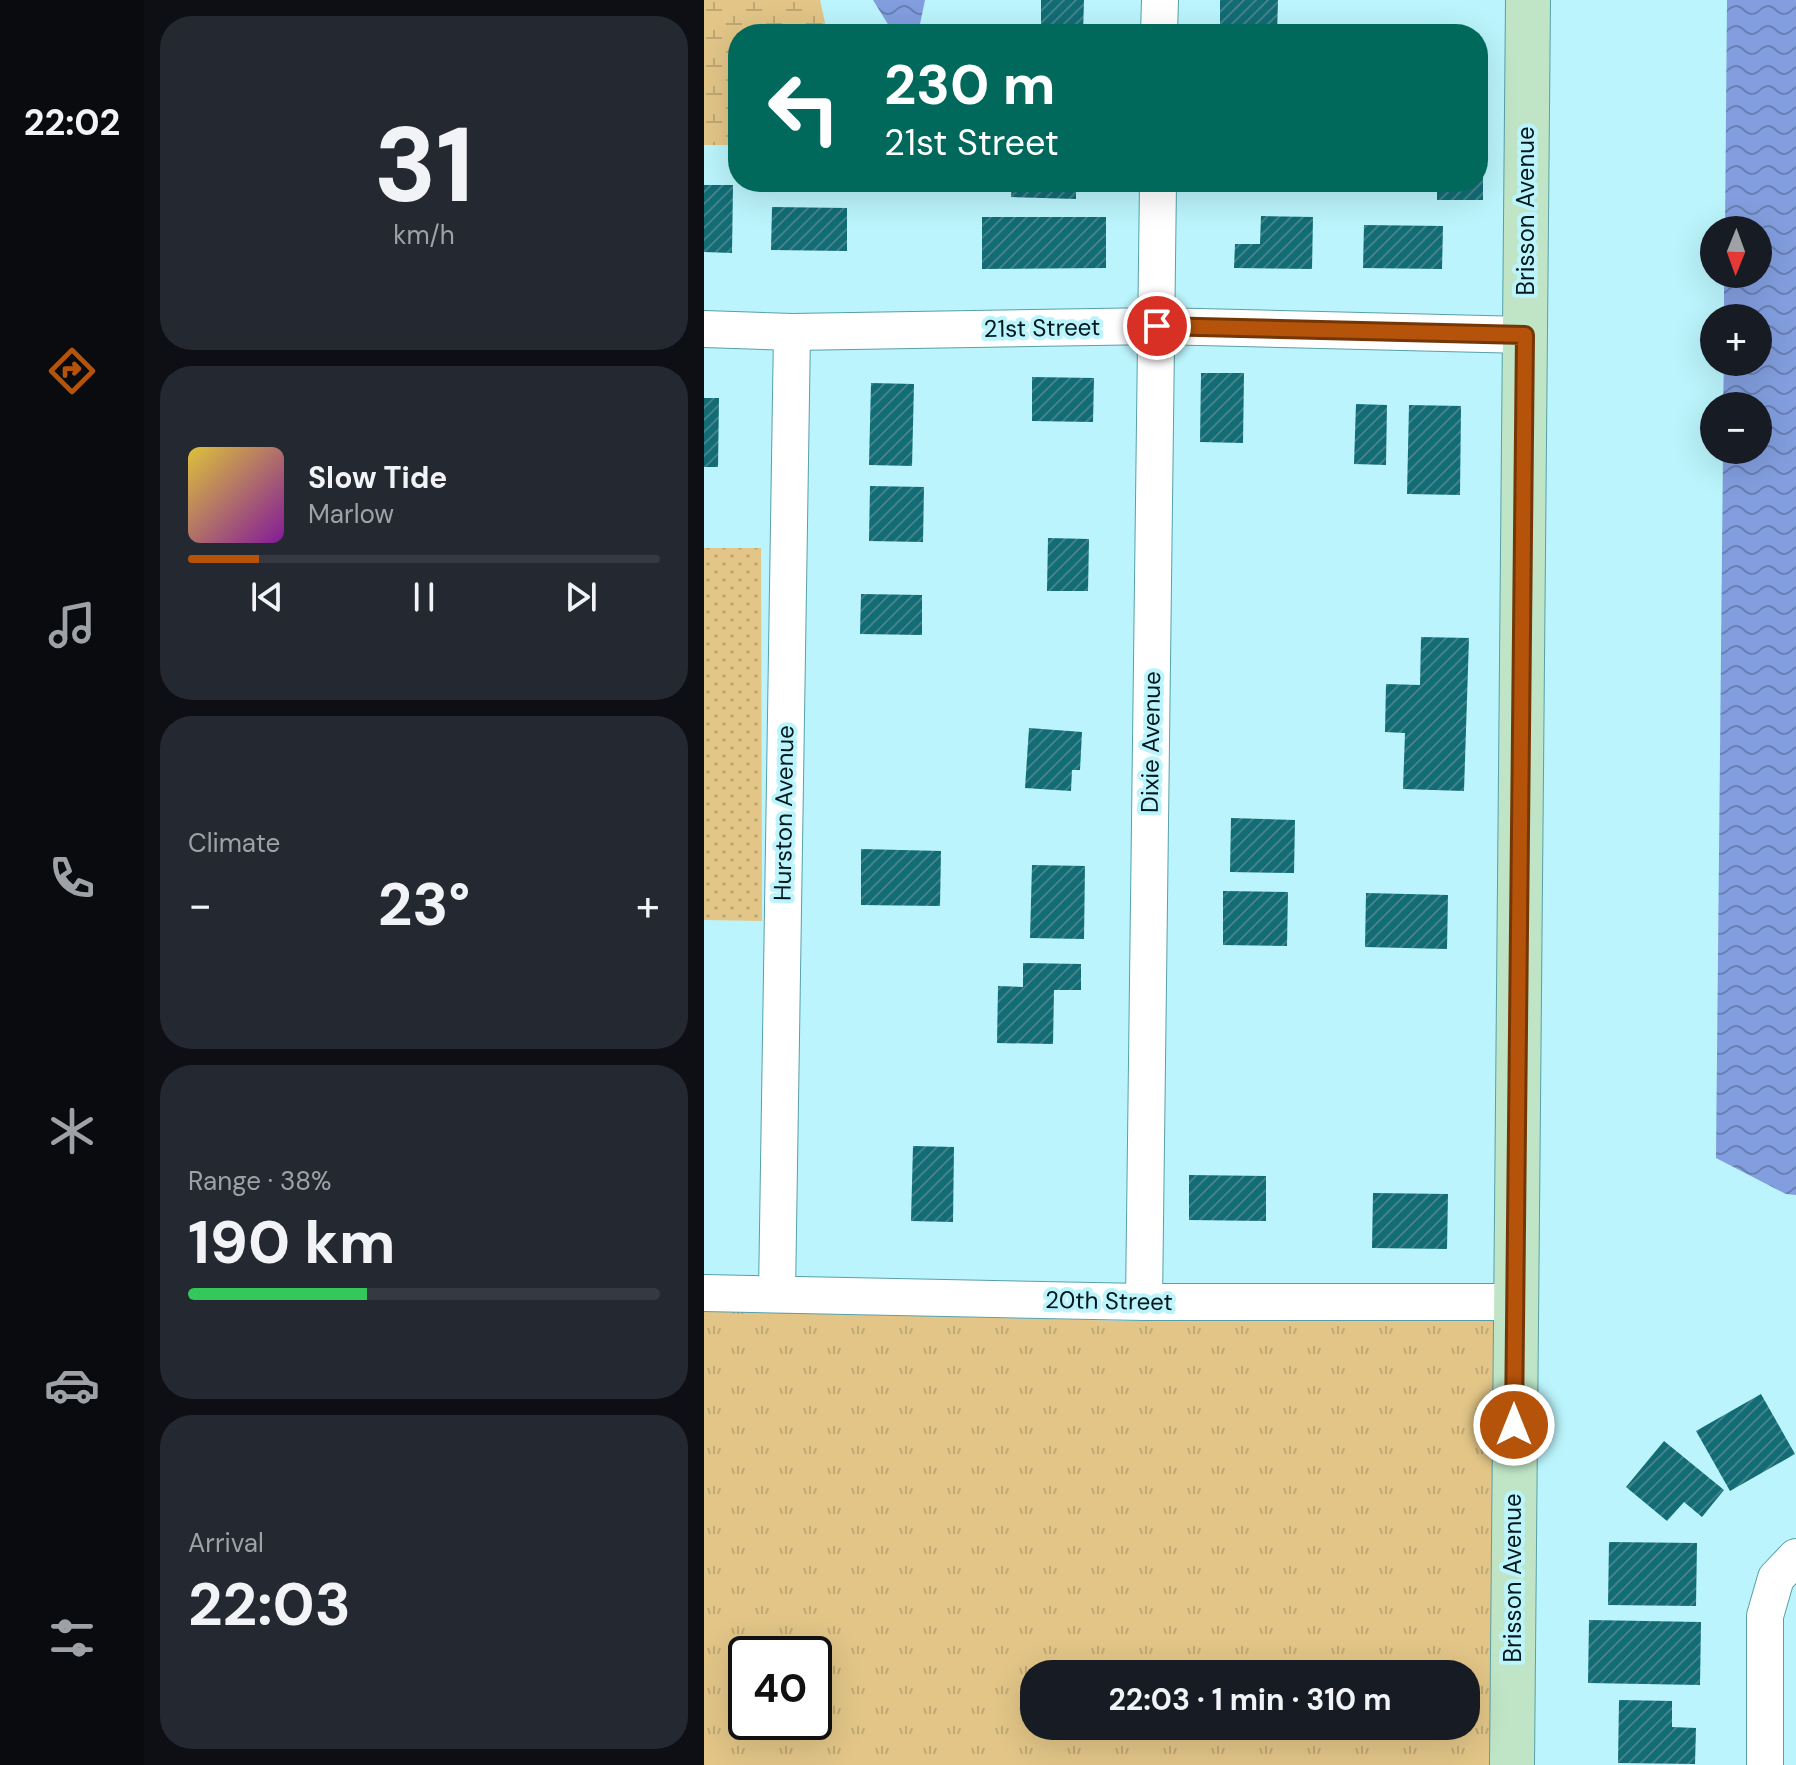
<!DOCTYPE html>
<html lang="en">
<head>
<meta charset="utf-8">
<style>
  :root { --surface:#171b24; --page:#242831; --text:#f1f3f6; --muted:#9ea1a6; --line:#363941; --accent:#b45309 }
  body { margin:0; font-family:"DM Sans",sans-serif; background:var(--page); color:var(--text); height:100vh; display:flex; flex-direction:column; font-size:30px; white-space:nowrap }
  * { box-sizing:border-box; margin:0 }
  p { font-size:26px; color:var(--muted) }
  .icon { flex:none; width:44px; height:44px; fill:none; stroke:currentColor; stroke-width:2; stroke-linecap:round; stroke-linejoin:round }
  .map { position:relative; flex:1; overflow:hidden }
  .panel { display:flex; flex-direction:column; gap:16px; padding:16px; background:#0d0f14; width:560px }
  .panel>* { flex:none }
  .guide { position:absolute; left:24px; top:24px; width:760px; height:168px; border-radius:32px; box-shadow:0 8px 32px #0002; background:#00695c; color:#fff; overflow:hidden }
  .needle { width:52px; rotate:181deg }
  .controls { position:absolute; left:996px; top:216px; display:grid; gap:16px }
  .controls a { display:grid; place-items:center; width:72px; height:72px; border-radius:50%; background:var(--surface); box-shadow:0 8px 32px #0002; font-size:40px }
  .speed { position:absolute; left:24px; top:1636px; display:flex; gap:16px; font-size:40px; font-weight:700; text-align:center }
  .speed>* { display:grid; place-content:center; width:104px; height:104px; border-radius:50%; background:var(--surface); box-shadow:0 8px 32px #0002; line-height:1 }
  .speed .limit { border:4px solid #111; border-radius:12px; background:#fff; color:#111 }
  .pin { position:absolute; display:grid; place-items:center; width:68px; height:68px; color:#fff; margin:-34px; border:4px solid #fff; border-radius:50%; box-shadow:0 2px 8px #0007 }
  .me { position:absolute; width:88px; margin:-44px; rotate:0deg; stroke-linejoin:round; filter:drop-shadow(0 0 6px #0008) }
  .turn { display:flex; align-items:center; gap:28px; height:168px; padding:0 24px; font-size:36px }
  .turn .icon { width:104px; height:104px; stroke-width:2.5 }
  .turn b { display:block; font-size:56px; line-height:68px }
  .big { font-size:60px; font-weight:700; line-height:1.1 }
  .panel .tile { flex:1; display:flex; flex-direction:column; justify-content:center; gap:12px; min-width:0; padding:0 28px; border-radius:32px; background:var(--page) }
  .panel .dial { align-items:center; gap:0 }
  .dial b { font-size:104px; line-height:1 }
  .song { display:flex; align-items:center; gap:24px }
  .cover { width:96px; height:96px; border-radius:12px; background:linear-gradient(135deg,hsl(50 70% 55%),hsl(290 70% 35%)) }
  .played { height:8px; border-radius:4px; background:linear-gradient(90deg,var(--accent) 15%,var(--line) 15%) }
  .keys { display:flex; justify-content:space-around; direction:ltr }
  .heat { display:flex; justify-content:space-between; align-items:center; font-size:44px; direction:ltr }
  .charge { height:12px; border-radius:6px; background:linear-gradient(90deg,#34c759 38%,var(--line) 0) }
  .trip { position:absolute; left:316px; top:1660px; width:460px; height:80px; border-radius:32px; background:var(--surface); box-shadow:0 8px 32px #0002; font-weight:700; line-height:80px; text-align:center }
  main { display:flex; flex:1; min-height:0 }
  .dock { display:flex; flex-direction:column; width:144px; justify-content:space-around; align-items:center; background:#090b0e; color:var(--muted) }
  .dock .icon { width:56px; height:56px }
  .dock .on { color:var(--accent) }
  .dock b { font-size:36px; color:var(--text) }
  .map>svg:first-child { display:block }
  .grass { fill:url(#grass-tufts); fill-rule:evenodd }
  .wetland { fill:url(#wetland-marsh) }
  .park { fill:url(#park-dots) }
  .water { fill:url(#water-waves) }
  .building { fill:url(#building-hatch) }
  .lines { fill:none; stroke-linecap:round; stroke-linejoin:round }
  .street-casing { stroke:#58a0a8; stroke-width:38 }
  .secondary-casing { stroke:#58a0a8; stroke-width:46 }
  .street { stroke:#fff; stroke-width:36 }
  .secondary { stroke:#bfe5c6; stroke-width:44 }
  .route-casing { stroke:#753606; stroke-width:20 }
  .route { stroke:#b45309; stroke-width:14 }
  .labels { text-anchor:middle; stroke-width:8; stroke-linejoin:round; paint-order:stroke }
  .street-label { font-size:24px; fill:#00181b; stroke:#bbf4fc }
</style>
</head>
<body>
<main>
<nav class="dock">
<b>22:02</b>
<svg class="icon on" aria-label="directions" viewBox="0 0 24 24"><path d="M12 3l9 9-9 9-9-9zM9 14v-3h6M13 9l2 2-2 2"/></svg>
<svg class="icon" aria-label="music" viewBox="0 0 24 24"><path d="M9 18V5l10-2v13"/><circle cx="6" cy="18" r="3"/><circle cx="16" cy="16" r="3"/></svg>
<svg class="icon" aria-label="phone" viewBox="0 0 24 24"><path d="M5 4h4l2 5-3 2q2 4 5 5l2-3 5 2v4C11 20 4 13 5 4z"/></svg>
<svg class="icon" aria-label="climate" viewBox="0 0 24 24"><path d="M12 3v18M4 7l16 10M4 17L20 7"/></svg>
<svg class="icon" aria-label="car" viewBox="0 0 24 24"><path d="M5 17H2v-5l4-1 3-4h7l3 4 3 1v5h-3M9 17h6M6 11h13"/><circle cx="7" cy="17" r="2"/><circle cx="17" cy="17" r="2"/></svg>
<svg class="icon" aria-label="filters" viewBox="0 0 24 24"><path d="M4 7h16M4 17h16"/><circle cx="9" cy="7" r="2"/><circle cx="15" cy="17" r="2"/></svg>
</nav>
<section class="panel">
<div class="tile dial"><b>31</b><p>km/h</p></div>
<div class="tile">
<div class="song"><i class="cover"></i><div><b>Slow Tide</b><p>Marlow</p></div></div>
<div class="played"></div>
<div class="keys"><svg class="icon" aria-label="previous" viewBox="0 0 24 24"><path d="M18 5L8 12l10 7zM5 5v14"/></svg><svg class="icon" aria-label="pause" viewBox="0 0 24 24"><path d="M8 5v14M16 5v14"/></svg><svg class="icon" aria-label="next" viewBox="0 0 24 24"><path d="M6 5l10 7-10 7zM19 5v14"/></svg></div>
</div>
<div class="tile"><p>Climate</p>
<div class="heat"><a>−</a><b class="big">23°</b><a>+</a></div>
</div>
<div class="tile"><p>Range · 38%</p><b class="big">190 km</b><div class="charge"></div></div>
<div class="tile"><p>Arrival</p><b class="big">22:03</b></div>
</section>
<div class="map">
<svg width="1092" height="1765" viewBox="0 0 1092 1765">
  <defs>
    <pattern id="grass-tufts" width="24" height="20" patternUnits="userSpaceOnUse" patternTransform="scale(2)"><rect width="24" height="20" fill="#e2c587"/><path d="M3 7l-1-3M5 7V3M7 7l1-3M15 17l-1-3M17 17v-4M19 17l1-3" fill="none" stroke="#c0a874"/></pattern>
    <pattern id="wetland-marsh" width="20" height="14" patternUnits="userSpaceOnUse" patternTransform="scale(2)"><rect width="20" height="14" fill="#e2c587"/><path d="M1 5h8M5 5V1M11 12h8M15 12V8" fill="none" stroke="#c0a874"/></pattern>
    <pattern id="park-dots" width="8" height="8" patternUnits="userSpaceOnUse" patternTransform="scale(2)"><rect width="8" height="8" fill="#e2c587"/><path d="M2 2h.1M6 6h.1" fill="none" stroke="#c0a874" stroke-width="1.8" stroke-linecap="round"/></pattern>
    <pattern id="water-waves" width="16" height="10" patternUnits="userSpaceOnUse" patternTransform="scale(2)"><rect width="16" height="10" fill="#829ede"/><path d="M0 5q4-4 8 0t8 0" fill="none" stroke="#6880b3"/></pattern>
    <pattern id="building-hatch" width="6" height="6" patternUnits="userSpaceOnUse" patternTransform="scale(2)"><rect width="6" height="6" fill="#116c75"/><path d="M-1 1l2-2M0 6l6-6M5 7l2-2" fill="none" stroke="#41838a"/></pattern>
  </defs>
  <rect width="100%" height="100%" fill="#bbf4fc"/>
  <!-- grass -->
  <path class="grass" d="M0,1311l424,10 370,-1 -2,445h-792zM42,1654h68v68h-68zM330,1674h432v52h-432z"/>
  <!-- wetland -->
  <path class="wetland" d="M0,0h116l6,27 7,7h-95v111h-34z"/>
  <!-- park -->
  <path class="park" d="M0,548h57l1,373 -58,-1z"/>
  <!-- water -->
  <path class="water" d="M169,0h52l-7,34h-24z
    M1023,0h69v1195l-10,-1 -70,-36 7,-708h35v-44h-35l1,-44h34v-44h-34v-44h34v-44h-33z"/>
  <!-- building -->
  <path class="building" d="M337,0h43l-1,34h-42z
    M516,0h58l-1,34h-57z
    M774,142h5v58h-46v-18h41z
    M308,182h64v17l-65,-2z
    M0,185h29l-1,68 -28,-1z
    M68,207l75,1v43l-76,-1z
    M557,216l52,1 -1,52 -78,-1 1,-24h25z
    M278,217h124v51l-124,1z
    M660,225l79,1 -1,43 -79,-1z
    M497,373h43l-1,70 -43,-1z
    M328,377l62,1 -1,44 -61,-1z
    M167,383l43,1 -2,82 -43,-1z
    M0,398h15l-1,69h-14z
    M652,404l31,1 -1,60 -32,-1z
    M705,405l52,1 -1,89 -53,-1z
    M166,486l54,1 -1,55 -54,-1z
    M344,538l41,1 -1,52h-41z
    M157,594l61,1v40l-62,-1z
    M717,637l48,1 -5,153 -61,-2 2,-56 -20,-1 1,-48 34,1z
    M325,728l53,4 -2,38h-8l-1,21 -46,-3z
    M527,818l64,2 -1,53 -64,-1z
    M157,849l80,2 -1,55 -79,-1z
    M328,865l53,1 -1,73 -54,-1z
    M519,891l65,1 -1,54 -64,-1z
    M662,893l82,2 -1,54 -82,-2z
    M319,963l58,1v26h-27l-1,54 -56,-1 1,-57 25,1z
    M209,1146l41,1 -1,75 -42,-1z
    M485,1175l77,1v45l-77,-1z
    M669,1193l75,1 -1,55 -75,-1z
    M1057,1394l34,60 -65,37 -34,-60z
    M960,1441l60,49 -22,27 -18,-15 -17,19 -41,-34z
    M905,1542l88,1 -1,63 -88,-1z
    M885,1620l112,2 -1,63 -112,-2z
    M915,1700l53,1v26l24,1 -1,36 -77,-1z"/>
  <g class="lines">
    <defs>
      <path id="street" d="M455,34l1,-34
        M0,329l88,3 365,-6 368,9
        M0,1293l440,9h371
        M73,1294l15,-962
        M440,1302l14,-1120
        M1061,1765v-149l11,-38 20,-21"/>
      <path id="secondary" d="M808,1765l16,-1765"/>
    </defs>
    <!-- street casing -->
    <use href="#street" class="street-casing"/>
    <!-- secondary casing -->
    <use href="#secondary" class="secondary-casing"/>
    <!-- street -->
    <use href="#street" class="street"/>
    <!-- secondary -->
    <use href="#secondary" class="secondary"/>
  </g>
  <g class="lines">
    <defs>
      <path id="route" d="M453,326l368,9 -11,1090"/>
    </defs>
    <!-- route casing -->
    <use href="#route" class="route-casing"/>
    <!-- route -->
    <use href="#route" class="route"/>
  </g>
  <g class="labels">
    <!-- street labels -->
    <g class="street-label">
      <text transform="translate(822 211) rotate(-90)" y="8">Brisson Avenue</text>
      <text transform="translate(338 328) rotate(-1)" y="8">21st Street</text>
      <text transform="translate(447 742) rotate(-89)" y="8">Dixie Avenue</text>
      <text transform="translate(80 813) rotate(-89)" y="8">Hurston Avenue</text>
      <text transform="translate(405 1301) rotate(1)" y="8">20th Street</text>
      <text transform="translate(809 1578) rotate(-90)" y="8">Brisson Avenue</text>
    </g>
  </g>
</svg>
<div class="controls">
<a><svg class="needle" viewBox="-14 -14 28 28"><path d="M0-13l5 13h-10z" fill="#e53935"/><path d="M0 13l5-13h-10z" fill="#9ea1a6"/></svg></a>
<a>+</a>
<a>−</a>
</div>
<div class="speed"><div class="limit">40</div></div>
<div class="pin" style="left:453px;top:326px;background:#d93025"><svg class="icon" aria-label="arrive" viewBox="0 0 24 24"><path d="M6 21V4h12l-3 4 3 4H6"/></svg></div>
<svg class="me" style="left:810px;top:1425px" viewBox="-20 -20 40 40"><circle r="17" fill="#b45309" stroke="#fff" stroke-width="3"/><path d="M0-11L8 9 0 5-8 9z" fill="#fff"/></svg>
<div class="trip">22:03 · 1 min · 310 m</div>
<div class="guide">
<div class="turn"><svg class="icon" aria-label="left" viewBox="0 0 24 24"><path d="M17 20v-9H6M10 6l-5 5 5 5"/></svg><div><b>230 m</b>21st Street</div></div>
</div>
</div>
</main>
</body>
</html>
